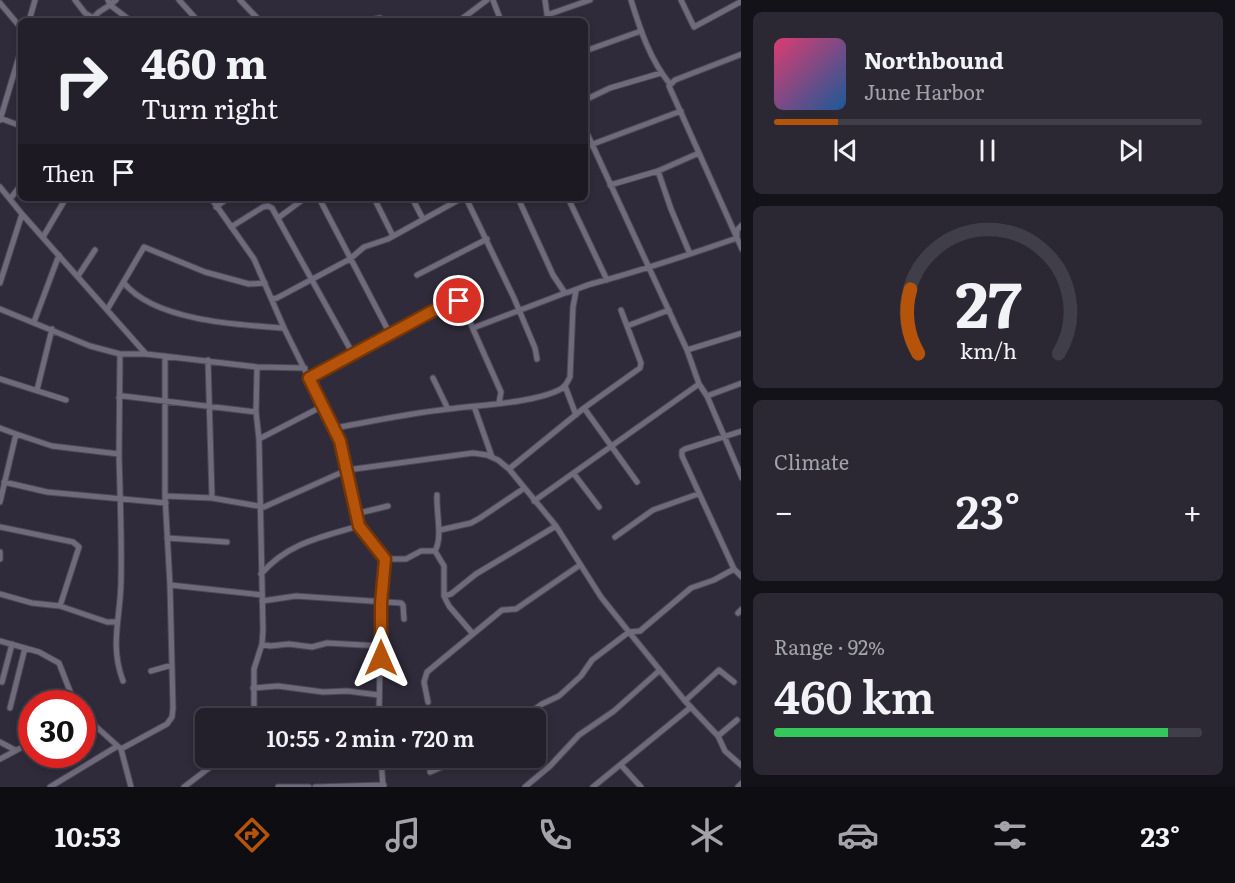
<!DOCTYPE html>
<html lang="en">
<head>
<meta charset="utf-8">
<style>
  :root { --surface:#23202c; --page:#2b2834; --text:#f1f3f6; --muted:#a3a3a9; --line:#403e48; --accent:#b45309 }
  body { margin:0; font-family:Literata,serif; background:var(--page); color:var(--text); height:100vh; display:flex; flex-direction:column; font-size:22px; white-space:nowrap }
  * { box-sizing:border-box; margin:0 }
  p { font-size:20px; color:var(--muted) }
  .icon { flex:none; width:33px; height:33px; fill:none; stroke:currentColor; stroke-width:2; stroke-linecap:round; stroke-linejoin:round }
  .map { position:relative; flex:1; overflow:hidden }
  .drawer { display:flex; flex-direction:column; gap:12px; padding:12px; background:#131218; width:494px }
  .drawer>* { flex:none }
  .hud { position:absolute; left:18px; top:18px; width:570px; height:183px; border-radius:9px; box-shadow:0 3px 9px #0003,0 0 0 2px var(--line); background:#23202c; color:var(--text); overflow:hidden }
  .speed { position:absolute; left:18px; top:690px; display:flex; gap:12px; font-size:30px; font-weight:700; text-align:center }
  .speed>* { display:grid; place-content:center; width:78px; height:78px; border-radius:50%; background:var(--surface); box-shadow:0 3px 9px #0003,0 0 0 2px var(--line); line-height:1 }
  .speed .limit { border:9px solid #d22; background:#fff; color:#111 }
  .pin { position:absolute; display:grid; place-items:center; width:51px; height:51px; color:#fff; margin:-26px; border:3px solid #fff; border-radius:50%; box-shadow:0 2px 6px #0007 }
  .me { position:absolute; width:66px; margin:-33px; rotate:0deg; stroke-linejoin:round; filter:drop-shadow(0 0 4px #0008) }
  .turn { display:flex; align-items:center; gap:21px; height:126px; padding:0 24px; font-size:27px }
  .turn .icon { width:78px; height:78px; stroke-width:2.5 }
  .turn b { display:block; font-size:42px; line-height:51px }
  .then { display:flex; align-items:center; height:57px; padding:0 24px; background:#0003; gap:12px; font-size:22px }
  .big { font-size:45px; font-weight:600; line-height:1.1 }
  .drawer .tile { flex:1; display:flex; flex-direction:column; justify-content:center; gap:9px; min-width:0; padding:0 21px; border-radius:9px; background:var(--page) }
  .drawer .dial { align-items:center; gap:0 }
  .dial svg { height:156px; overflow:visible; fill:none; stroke:var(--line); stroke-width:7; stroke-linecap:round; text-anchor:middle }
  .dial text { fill:var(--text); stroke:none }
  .song { display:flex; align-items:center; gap:18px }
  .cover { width:72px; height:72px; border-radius:9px; background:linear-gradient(135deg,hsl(340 70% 55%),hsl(210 70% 35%)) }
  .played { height:6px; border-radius:3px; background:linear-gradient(90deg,var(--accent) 15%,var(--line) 15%) }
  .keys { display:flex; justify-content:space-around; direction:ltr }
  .heat { display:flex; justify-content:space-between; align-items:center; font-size:33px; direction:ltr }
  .charge { height:9px; border-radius:4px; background:linear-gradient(90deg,#34c759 92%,var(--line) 0) }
  .trip { position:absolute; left:195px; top:708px; width:351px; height:60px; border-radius:9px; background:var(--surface); box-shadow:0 3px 9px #0003,0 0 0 2px var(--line); font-weight:600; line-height:60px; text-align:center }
  .tabs { display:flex; height:96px; justify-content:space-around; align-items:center; background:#0e0d12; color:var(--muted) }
  .tabs .icon { width:42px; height:42px }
  .tabs .selected { color:var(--accent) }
  .tabs b { font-size:27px; color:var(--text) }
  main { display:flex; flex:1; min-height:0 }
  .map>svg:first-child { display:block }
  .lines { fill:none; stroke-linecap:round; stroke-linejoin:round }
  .minor-casing { stroke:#4c4855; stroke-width:7 }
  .minor { stroke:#6f6b7c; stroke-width:5 }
  .route-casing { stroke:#753606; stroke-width:15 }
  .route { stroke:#b45309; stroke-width:10 }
</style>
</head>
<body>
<main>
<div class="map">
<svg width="742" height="787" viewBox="0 0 742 787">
  <rect width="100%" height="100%" fill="#2f2b3a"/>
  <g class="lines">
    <defs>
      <path id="minor" d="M75,0l10,13 8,5 6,-6 11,-7 -2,-5
        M116,0l-6,5 21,16
        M179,0l19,21
        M240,0l20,21
        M493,0l8,21
        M545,0l3,21
        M631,0c9,29 19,60 39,84
        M681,0l13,27 48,-26
        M0,3l21,25
        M547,15l43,-15
        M29,21l6,-21
        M366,21l14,-3 4,3
        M459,21l28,-21
        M585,51l56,-20
        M742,54l-67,26 -6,6 73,163
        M585,100l25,-12 51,-15
        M0,118l21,8
        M0,120l21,-70
        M585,129l102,221 12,34 8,12 35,82
        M585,147l96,-36
        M658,171l13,38 19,45
        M610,185l48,-14 41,-18
        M0,187l22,27 124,140
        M211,198l43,61 30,69 56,113 19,85 26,33 -4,44 -2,115
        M319,198l71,136
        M374,198l19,38
        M412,198l11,21
        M466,198l48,100 21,50 2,11
        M518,198l35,77 12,18
        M568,198l39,82
        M10,199l11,-14
        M216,207l12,-9
        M278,218l27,-20
        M231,227l32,-20 5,-1 4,2 81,146
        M43,237l23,-39
        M417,275l70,-36
        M78,276l17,-26
        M0,283l22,-69
        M124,283c31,38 115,42 160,45
        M272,299l5,-1 73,-39 14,-12 24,-8 74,-41
        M0,309l90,37 30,8
        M107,310l37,-63 61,25 44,12 16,-1
        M621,310l6,16 42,-16
        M34,322l25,-67
        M473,328l92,-35c9,-2 16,-6 26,-9 49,-13 97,-29 146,-46v-8l5,-5
        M687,350l55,-17
        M208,360l4,138
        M309,378l133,-72 12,-5h5l6,10 36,81 -2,11
        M433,378l15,31
        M0,379l66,21
        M565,386l11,29
        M37,390l15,-61
        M707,396l35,-13
        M119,398l4,-2 133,16
        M474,406l18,51
        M584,408l53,74
        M0,428l16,6
        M335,428c38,-7 76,-15 114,-19 30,-4 84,-6 110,-19 6,-3 8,-7 11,-13l3,-70 3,-16
        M742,431l-57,18 -3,2v5l52,113 8,8
        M259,439l64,-33
        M119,454c1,42 3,84 2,126 0,37 -12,64 2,101
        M509,469l75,-61 56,-40 1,-5 -14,-37
        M574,474l25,33
        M4,482l43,10 119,11
        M165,496l47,2 52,9 83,-37 126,-17 14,2 11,5 11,9 47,57 45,71 28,35 56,69 33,35 7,15 17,15
        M534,501l165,-117
        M0,502l16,-68 36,12 67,8 1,-100h26l111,13 48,1
        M355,514l33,-8
        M0,527l73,15 6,5 -19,59
        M440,530l31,-7 9,-5 43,-29
        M615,537l38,-27 45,-16
        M167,538l60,4
        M435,551c8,-14 1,-38 2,-56
        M0,552v7
        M385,559h21l15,-8h14l9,15v30l5,10 24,28 29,-24 14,-1 64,-44
        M261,574c27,-31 60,-37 98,-48
        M170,585l92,10
        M0,594l32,9 28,3 47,16h10
        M444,596l7,-2 25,-20 80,-48
        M262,601l34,-5 105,7 2,2 1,14
        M738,613l4,-4
        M0,641l39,11 20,11 16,41
        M262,644l8,2 19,-2 23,3 15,-4 54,3
        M151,671l21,-6
        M2,682l10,-38
        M253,688l25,-2 45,6 24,-1 32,4
        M685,701l34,-31 15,12
        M428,702l-4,-20 3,-10 46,-38
        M10,708l15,-60
        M82,714l39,35 10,38
        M254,718v-49l8,-25 1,-14 -4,-191 -3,-27 1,-45
        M522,718l20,-14 17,-8 22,-20 11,-16 37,-28 11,-1 51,-43 23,-8 20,-11
        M718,736l19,-16
        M0,742l15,8
        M121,749l46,-25 5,-7 1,-9 -3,-123 -5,-89v-140
        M381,758l2,29
        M0,759l32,-17
        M621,765l20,22
        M430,772l33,-14
        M50,787l66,-40
        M184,787l38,-29
        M278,787h31
        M315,787l69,-2
        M525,787l25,-21 29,-31 35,-24 46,-41
        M593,787l98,-80
        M738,787l4,-4"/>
    </defs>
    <!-- minor casing -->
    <use href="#minor" class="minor-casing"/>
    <!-- minor -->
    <use href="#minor" class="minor"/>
  </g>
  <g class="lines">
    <defs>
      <path id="route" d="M381,658v-55l4,-44 -26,-33 -19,-85 -31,-63 133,-72 17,-5"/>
    </defs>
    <!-- route casing -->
    <use href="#route" class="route-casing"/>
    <!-- route -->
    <use href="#route" class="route"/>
  </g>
</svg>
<div class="speed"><div class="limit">30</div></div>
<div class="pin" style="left:459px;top:301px;background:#d93025"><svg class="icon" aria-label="arrive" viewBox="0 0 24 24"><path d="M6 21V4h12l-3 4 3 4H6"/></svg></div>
<svg class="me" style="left:381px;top:658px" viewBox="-20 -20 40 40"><path d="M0-17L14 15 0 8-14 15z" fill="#b45309" stroke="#fff" stroke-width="4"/></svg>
<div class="trip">10:55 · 2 min · 720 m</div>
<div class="hud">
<div class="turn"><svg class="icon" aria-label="right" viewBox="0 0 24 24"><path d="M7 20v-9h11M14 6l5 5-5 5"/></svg><div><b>460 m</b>Turn right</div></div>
<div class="then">Then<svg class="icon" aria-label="arrive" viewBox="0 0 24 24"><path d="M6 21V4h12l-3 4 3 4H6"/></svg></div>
</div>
</div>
<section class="drawer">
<div class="tile">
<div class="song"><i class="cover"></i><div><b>Northbound</b><p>June Harbor</p></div></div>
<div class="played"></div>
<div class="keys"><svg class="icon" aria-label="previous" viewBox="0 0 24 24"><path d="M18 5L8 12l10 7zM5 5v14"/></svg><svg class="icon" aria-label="pause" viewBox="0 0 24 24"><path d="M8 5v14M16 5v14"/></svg><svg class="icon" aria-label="next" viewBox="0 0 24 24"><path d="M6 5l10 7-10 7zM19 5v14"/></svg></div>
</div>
<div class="tile dial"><svg viewBox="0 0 100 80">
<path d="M14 69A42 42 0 1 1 86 69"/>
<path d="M14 69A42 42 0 0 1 10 36" stroke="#b45309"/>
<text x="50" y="56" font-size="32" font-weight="700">27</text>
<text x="50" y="72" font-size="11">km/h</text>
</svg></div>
<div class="tile"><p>Climate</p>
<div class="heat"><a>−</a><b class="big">23°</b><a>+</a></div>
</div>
<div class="tile"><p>Range · 92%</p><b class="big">460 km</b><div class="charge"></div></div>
</section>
</main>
<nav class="tabs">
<b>10:53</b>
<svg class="icon selected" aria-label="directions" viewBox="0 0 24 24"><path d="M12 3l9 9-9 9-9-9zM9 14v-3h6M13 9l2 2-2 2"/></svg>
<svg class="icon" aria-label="music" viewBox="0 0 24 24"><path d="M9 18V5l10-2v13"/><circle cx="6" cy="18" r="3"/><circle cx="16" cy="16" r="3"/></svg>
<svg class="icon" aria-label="phone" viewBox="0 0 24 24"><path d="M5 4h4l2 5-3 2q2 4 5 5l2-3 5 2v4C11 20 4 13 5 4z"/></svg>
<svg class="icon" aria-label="climate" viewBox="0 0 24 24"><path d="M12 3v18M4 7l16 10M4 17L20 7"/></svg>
<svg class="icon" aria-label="car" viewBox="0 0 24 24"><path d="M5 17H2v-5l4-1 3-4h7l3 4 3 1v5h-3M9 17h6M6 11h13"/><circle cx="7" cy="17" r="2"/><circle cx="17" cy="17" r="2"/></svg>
<svg class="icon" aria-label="filters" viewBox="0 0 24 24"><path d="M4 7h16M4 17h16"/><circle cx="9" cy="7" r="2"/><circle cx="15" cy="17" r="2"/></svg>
<b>23°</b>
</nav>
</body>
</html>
